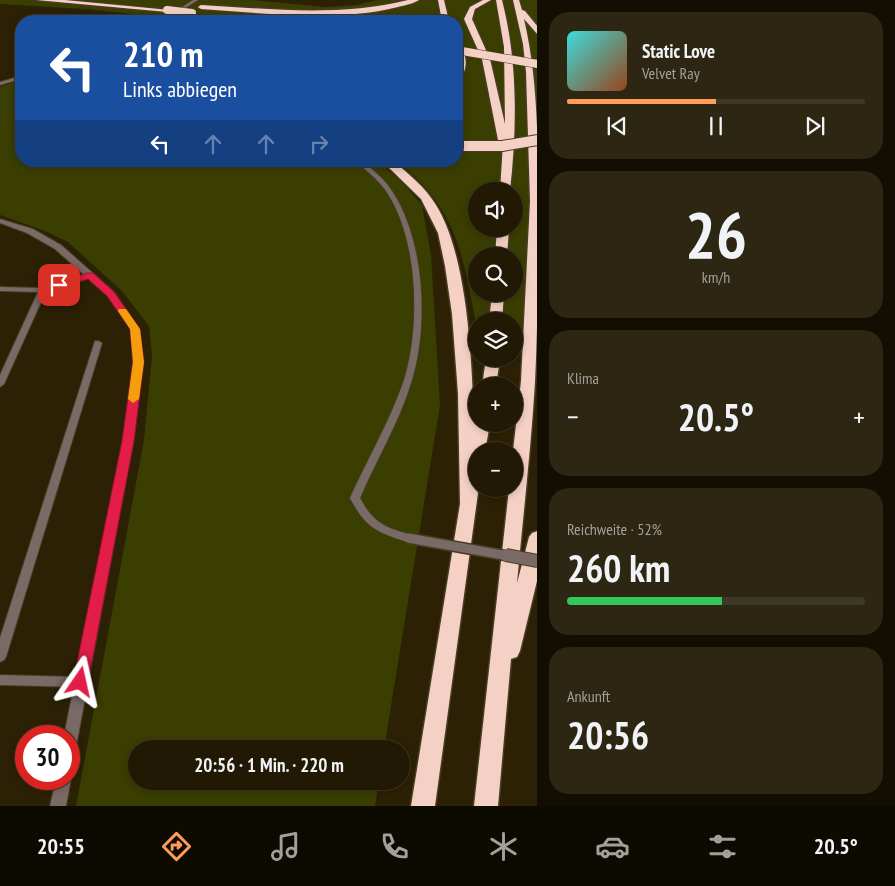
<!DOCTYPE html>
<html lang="de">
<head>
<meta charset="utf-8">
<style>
  :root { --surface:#211904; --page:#2d2613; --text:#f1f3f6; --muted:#a2a09a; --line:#3e3826; --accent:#fe9c58 }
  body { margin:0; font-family:"PT Sans Narrow",sans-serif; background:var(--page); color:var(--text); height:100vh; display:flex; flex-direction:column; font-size:19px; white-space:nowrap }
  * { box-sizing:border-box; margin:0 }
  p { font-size:16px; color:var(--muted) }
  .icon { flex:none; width:28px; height:28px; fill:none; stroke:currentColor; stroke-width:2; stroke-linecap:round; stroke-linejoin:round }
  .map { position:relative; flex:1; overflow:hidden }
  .details { display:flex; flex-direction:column; gap:12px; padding:12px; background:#120e02; width:358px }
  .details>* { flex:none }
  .hud { position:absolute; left:15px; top:15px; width:448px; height:152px; border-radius:20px; box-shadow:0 2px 8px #0003,0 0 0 1px var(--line); background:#1a4fa0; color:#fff; overflow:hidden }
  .controls { position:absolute; left:468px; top:182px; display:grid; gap:10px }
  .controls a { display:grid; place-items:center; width:55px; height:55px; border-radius:50%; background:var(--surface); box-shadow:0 2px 8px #0003,0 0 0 1px var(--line); font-size:25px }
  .speed { position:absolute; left:15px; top:725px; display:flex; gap:10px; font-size:25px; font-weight:700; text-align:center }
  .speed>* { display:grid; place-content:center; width:65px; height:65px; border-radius:50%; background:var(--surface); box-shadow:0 2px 8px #0003,0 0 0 1px var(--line); line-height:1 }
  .speed .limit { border:8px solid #d22; background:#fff; color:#111 }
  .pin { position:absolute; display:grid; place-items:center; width:42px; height:42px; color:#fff; margin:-21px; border-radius:10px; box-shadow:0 2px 8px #0006 }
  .me { position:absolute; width:55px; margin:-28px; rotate:11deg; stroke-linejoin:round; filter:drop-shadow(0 0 4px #0008) }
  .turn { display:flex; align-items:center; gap:18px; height:105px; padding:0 25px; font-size:22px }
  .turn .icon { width:65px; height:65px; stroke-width:2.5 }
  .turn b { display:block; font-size:35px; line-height:42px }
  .lanes { display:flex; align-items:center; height:48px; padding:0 25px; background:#0003; justify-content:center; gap:25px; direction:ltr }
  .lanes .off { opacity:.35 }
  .big { font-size:38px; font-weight:800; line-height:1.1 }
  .details .tile { flex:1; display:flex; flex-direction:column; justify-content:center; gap:8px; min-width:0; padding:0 18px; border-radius:20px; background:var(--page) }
  .details .dial { align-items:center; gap:0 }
  .dial b { font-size:65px; line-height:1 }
  .song { display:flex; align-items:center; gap:15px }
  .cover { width:60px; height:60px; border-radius:8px; background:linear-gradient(135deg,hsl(180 70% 55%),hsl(20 70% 35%)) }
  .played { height:5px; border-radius:2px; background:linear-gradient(90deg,var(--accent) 50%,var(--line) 50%) }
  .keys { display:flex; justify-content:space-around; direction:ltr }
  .heat { display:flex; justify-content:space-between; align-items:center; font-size:28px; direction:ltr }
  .charge { height:8px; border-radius:4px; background:linear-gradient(90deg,#34c759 52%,var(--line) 0) }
  .trip { position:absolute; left:128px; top:740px; width:282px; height:50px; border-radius:25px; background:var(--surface); box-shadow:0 2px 8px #0003,0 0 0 1px var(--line); font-weight:800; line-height:50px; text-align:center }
  .menu { display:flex; height:80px; justify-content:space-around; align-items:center; background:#0d0a02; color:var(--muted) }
  .menu .icon { width:35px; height:35px }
  .menu .selected { color:var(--accent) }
  .menu b { font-size:22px; color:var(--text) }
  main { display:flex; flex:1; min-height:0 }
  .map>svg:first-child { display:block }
  .green { fill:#3a3e00; fill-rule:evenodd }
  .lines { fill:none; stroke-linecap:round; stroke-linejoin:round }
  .service-casing { stroke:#483d23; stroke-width:2 }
  .minor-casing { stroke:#483d23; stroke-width:2 }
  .motorway-casing { stroke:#483d23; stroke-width:3 }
  .service { fill:#796a66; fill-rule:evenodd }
  .minor { fill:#796a66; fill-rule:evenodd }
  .motorway { fill:#f5d0c4; fill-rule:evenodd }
  .service-bridge-far1-casing { stroke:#483d23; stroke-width:12; stroke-linecap:butt }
  .service-bridge-casing { stroke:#483d23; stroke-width:14; stroke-linecap:butt }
  .motorway-bridge-far1-casing { stroke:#483d23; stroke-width:9; stroke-linecap:butt }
  .motorway-bridge-casing { stroke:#483d23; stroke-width:12; stroke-linecap:butt }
  .service-bridge-far1 { stroke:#796a66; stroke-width:9 }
  .service-bridge { stroke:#796a66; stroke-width:12 }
  .motorway-bridge-far1 { stroke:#f5d0c4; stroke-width:8 }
  .motorway-bridge { stroke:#f5d0c4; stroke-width:10 }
  .route { fill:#e11d48; stroke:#92132f }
  .slow { fill:#f59e0b }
</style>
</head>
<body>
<main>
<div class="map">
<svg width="538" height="806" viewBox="0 0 538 806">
  <rect width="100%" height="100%" fill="#2c2105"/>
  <!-- green -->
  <path class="green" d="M0,0h251l75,7 30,-2 21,-5h160v347l-23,-6v-20h-38v2c-14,-71 -19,-114 -79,-162h59v-140h-255l-117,-12 -84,-5zM476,191h38v38h-38zM476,256h38v38h-38z
    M21,80v81h356l24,20 21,24 9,50 9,150 -56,344h-248v32h243l-4,25h-299l68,-366 8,-84 -3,-30 -27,-35 -54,-49 -23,-11 -45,-16v-128z"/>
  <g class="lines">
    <defs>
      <path id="service" d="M193,0h5l-33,21h-4z
        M21,76v3l-21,6v-3z
        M356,161h7c10,10 22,18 29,30 33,50 37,136 19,192 -12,40 -35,77 -51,115 13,25 26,30 52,37l1,3 -1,3 -4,1c-32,-10 -42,-14 -58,-44 17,-38 39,-75 53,-115 18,-54 16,-144 -17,-192 -8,-12 -20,-20 -30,-30z
        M87,273h6l1,2 -1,2 -47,14 -42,93 -4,3v-12l38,-83 -38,-1v-4l42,1z
        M95,341h3l4,2 -96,314 -2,3 -4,2v-24z
        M0,675l80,2 4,2 2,3 -2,3 -4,2 -80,-2z"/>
      <path id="minor" d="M0,219l33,10 28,16 53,47 25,37 4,33 -10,79 -57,306 -2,5 -5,1v-17h-5l59,-295 10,-79 -2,-33 -23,-33 -53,-47 -28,-16 -27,-10z
        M69,775l2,4 -5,27h-16l6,-27h13z"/>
      <path id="motorway" d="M36,0h29l105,10 -3,2z
        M408,0h11c-6,4 -14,5 -21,7 -64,16 -133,6 -197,2l-3,-2 3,-2c69,4 139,12 207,-5z
        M438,0h6l5,21h-7z
        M483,0h8l-16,9 -3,10 18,40 15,65 -1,-77 -8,-47h6c16,62 15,128 8,191h-10l3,-48 -5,-3 -16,-81 -18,-40 6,-12z
        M513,0h6l3,10 3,1 13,16v8l-14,-16c14,60 14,123 14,185 0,59 0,119 -3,178 -4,67 -12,134 -18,201l12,-46 3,-4 6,-2v46l-18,74 -3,6 -6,2 -13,147h-24l35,-317h5l-1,-38 8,-70 9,-180 -4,-129 -3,-28z
        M243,16l27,3 4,2 -33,-2z
        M181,17l10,2 1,2 -13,-1z
        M456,43c12,7 14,31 0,37l2,-14z
        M382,161h11c16,13 32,26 43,44 32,51 36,158 38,219l2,-3v3h14l-5,27h-9l-1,5 1,33 2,4 -43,313h-24l49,-302 -2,-110 -6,-80 -7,-48 -7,-33 -17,-34z
        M497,229h12l-2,27h-12z
        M492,294h12l-2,27h-13z
        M486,359h14l-4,27h-14z"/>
    </defs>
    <!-- service casing -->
    <use href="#service" class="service-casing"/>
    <!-- minor casing -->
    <use href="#minor" class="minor-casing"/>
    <!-- motorway casing -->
    <use href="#motorway" class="motorway-casing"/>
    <!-- service -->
    <use href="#service" class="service"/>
    <!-- minor -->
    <use href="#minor" class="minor"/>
    <!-- motorway -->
    <use href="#motorway" class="motorway"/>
    <defs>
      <path id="service-bridge-far1" d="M408,538l106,19"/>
      <path id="service-bridge" d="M506,555l32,6"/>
      <path id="motorway-bridge-far1" d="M167,10l25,3
        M456,50l82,14"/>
      <path id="motorway-bridge" d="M457,146h45l36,-6"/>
    </defs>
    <!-- service-bridge-far1 casing -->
    <use href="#service-bridge-far1" class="service-bridge-far1-casing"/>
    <!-- service-bridge casing -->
    <use href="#service-bridge" class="service-bridge-casing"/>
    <!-- motorway-bridge-far1 casing -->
    <use href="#motorway-bridge-far1" class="motorway-bridge-far1-casing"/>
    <!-- motorway-bridge casing -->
    <use href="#motorway-bridge" class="motorway-bridge-casing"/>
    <!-- service-bridge-far1 -->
    <use href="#service-bridge-far1" class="service-bridge-far1"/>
    <!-- service-bridge -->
    <use href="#service-bridge" class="service-bridge"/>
    <!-- motorway-bridge-far1 -->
    <use href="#motorway-bridge-far1" class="motorway-bridge-far1"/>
    <!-- motorway-bridge -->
    <use href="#motorway-bridge" class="motorway-bridge"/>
  </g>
  <!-- route -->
  <path class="route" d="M87,273h6l21,19 26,37 4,33 -10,79 -46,241 -2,5 -6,2 -5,-2 -2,-5 49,-241 11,-79 -3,-33 -23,-33 -19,-17 -29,9 -5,-3z"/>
  <!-- slow -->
  <path class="slow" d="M119,309h7l14,20 4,33 -5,37 -6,4 -5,-4 5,-37 -3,-33 -12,-18z"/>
</svg>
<div class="controls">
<a><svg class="icon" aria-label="sound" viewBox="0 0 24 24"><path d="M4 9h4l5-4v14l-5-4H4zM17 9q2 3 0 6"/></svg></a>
<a><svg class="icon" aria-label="search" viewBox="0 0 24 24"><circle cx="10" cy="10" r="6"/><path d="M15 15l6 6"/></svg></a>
<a><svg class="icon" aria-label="layers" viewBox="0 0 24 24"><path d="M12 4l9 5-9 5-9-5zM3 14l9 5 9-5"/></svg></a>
<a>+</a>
<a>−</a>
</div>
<div class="speed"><div class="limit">30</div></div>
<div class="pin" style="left:59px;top:285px;background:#d93025"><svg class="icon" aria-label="arrive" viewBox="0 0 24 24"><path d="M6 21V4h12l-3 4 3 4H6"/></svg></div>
<svg class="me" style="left:80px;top:682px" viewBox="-20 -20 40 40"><path d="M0-17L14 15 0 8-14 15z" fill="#e11d48" stroke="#fff" stroke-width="4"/></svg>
<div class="trip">20:56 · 1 Min. · 220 m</div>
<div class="hud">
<div class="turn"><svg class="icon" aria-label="left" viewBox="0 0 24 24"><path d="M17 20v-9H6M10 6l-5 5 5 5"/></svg><div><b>210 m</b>Links abbiegen</div></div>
<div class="lanes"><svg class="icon" aria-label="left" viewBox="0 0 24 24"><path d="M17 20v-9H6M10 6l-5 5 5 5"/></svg><svg class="icon off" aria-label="ahead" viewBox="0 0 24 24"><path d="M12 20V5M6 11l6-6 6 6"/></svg><svg class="icon off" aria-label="ahead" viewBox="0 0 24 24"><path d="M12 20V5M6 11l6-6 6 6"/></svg><svg class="icon off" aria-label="right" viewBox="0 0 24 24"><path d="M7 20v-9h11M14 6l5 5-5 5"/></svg></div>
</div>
</div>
<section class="details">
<div class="tile">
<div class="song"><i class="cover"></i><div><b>Static Love</b><p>Velvet Ray</p></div></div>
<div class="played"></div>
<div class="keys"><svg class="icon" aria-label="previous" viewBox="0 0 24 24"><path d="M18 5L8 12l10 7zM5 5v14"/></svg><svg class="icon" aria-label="pause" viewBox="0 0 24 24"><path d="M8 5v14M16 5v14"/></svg><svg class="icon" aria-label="next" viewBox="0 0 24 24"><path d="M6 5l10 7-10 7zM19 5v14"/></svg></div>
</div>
<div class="tile dial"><b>26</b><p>km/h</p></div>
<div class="tile"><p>Klima</p>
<div class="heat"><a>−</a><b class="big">20.5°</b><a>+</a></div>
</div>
<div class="tile"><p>Reichweite · 52%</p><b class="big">260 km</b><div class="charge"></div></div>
<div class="tile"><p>Ankunft</p><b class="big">20:56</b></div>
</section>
</main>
<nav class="menu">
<b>20:55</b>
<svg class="icon selected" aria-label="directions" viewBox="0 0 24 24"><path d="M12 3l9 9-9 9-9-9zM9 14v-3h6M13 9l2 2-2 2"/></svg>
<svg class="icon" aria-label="music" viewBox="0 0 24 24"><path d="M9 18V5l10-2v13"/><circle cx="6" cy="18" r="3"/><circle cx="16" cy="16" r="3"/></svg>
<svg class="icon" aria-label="phone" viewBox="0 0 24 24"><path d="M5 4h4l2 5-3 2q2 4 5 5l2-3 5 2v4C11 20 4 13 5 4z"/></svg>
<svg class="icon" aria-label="climate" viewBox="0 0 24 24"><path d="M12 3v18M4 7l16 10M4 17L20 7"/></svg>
<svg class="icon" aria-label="car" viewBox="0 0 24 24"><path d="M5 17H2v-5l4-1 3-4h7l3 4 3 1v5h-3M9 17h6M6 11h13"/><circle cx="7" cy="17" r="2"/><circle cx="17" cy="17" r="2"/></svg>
<svg class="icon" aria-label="filters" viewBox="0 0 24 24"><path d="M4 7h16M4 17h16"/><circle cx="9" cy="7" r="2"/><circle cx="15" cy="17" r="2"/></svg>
<b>20.5°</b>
</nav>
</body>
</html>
